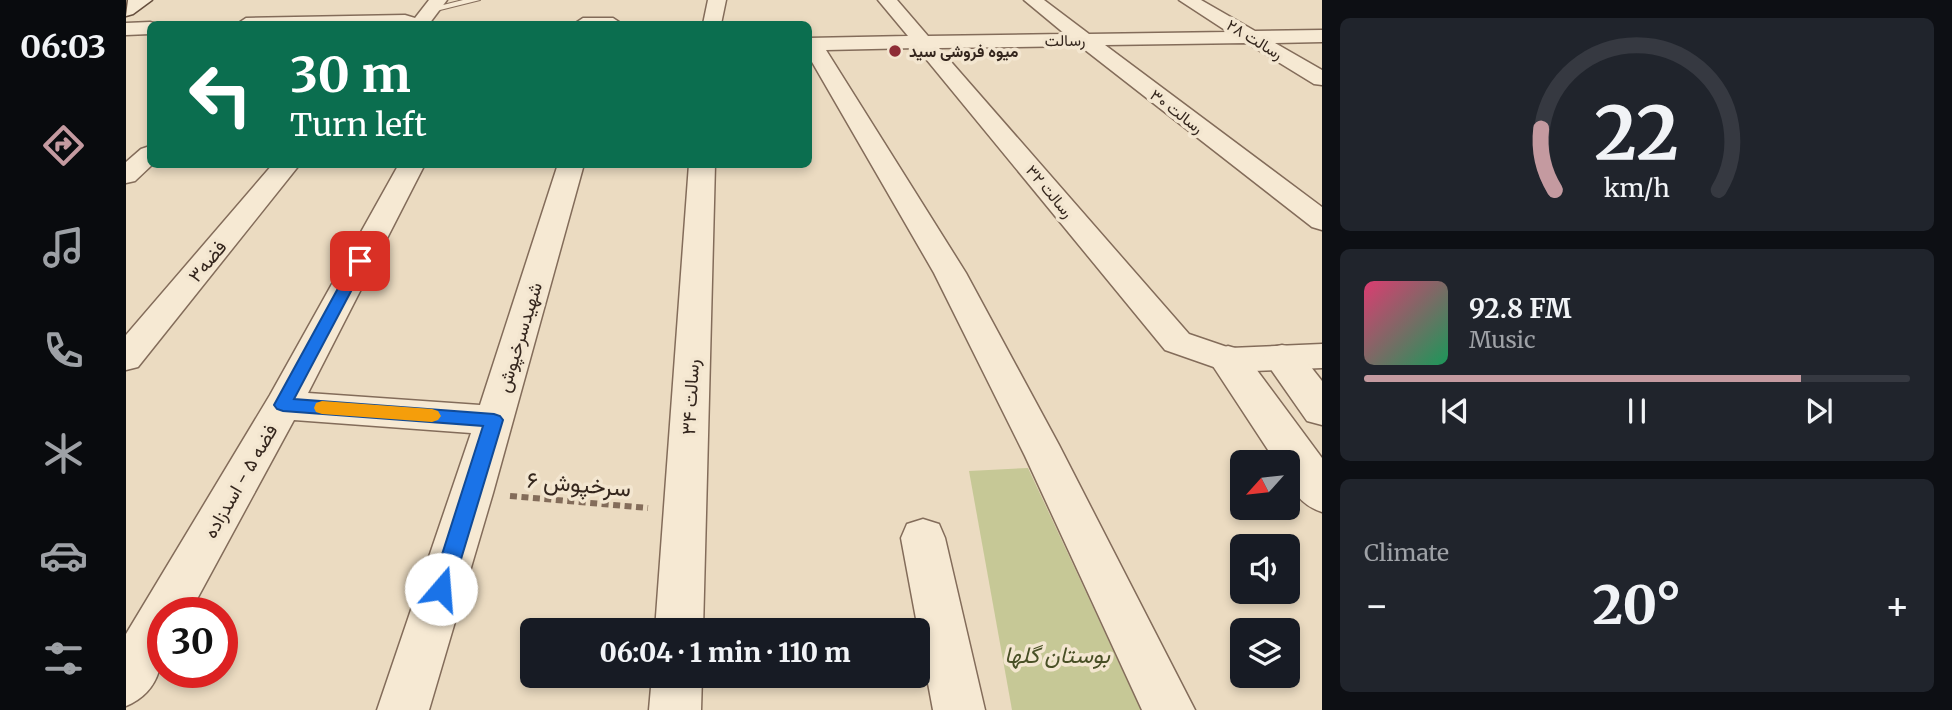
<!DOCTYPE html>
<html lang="en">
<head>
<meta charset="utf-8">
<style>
  :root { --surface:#171b24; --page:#20242c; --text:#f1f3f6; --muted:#9ea1a6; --line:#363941; --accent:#c49aa0 }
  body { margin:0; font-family:Merriweather,Vazirmatn,serif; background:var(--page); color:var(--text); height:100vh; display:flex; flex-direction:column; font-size:26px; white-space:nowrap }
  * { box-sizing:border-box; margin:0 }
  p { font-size:23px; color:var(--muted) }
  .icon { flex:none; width:38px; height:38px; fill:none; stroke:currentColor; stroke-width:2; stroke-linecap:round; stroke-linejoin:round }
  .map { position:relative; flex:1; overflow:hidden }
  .side { display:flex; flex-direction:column; gap:18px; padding:18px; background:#0d0f14; width:630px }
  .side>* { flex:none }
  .banner { position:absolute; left:21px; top:21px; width:665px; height:147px; border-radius:10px; box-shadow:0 4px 10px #0003; background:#0b6e4f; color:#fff; overflow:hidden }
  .needle { width:46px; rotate:243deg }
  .buttons { position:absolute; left:1104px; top:450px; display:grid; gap:14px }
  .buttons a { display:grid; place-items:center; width:70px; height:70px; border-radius:10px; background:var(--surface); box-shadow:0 4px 10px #0003; font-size:35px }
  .speed { position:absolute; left:21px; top:597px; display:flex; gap:14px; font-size:35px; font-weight:700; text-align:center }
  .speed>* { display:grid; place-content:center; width:91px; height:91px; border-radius:50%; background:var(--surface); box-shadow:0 4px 10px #0003; line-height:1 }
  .speed .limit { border:10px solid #d22; background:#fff; color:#111 }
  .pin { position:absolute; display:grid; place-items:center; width:60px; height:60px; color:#fff; margin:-30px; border-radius:14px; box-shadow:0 4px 10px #0006 }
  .me { position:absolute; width:77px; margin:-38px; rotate:18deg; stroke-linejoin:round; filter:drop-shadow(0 0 5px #0008) }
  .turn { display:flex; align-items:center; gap:24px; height:147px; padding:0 28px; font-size:32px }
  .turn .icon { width:91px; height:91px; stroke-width:2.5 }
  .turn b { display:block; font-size:49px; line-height:60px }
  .big { font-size:52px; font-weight:800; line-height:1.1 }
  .side .tile { flex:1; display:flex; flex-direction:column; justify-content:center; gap:10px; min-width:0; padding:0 24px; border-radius:10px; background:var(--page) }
  .side .dial { align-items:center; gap:0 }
  .dial svg { height:182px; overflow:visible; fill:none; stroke:var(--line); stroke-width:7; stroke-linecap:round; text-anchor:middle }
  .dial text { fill:var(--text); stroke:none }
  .song { display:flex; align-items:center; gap:21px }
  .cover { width:84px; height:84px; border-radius:10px; background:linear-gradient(135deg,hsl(340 70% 55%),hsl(150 70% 35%)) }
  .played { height:7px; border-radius:4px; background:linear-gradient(90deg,var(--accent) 80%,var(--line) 80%) }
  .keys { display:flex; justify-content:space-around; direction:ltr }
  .heat { display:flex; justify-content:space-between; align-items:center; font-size:38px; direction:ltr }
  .trip { position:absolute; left:394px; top:618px; width:410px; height:70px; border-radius:10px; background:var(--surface); box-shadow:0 4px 10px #0003; font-weight:800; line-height:70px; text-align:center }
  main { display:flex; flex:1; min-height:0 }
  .dock { display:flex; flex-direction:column; width:126px; justify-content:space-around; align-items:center; background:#090b0e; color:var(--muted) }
  .dock .icon { width:49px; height:49px }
  .dock .selected { color:var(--accent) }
  .dock b { font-size:32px; color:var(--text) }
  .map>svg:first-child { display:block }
  .green { fill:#c6c896 }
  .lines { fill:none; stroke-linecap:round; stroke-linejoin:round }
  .service-casing { stroke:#836c5a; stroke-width:2 }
  .minor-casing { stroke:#836c5a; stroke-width:3 }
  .tertiary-casing { stroke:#836c5a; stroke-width:3 }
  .secondary-casing { stroke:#654e3d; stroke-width:3 }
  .path { stroke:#836c5a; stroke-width:6; stroke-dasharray:7 4.5; stroke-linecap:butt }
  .service { fill:#f6e9d3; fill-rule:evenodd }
  .minor { fill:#f6e9d3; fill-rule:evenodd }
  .tertiary { fill:#f6e9d3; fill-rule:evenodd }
  .secondary { fill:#f6e9d3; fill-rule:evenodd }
  .route { fill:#1a73e8; stroke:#114b97; stroke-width:2 }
  .slow { fill:#f59e0b }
  .poi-dot { fill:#8e2d36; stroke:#f3e6d0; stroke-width:2.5 }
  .labels { text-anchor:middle; stroke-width:7; stroke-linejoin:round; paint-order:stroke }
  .far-street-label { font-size:16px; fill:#34261d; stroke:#f3e6d0 }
  .far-poi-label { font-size:16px; font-weight:bold; fill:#34261d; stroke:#f3e6d0; text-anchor:start }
  .street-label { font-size:19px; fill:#34261d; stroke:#f3e6d0 }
  .near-street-label { font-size:23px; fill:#34261d; stroke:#f3e6d0 }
  .near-park-label { font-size:23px; font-style:italic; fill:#484f25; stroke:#f3e6d0 }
</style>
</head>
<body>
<main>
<nav class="dock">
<b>06:03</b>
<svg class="icon selected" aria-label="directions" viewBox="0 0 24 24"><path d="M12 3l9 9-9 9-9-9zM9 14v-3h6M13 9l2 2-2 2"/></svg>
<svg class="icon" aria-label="music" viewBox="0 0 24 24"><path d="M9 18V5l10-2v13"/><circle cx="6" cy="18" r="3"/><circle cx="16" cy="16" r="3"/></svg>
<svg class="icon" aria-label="phone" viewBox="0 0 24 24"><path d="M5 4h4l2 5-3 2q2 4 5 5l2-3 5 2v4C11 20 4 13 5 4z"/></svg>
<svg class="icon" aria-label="climate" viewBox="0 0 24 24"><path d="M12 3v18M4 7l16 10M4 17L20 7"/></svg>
<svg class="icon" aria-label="car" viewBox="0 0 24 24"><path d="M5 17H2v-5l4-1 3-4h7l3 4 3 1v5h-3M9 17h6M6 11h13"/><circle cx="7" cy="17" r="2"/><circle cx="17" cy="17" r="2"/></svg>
<svg class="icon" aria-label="filters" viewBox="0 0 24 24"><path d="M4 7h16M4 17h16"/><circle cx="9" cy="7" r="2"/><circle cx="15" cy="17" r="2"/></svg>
</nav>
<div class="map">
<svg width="1196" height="710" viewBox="0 0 1196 710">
  <rect width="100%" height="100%" fill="#ebdbc1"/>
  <!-- green -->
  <path class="green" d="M902,468l113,242h-129l-43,-239z"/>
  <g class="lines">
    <defs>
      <path id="service" d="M337,0h17l-48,12 -5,-3z"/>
      <path id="minor" d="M303,0h18l-18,24h-192l9,-6 159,-3 10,3z
        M582,0h18l-5,24h-18z
        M752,0h19l31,36 137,-2 -41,-34h20l45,34 139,-2 -49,-32h22l54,31 67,-1v12l-47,1 47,27v15l-8,-1 -67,-41 -142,2 217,162v23l-10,-3 -232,-181 -141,2 250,286 41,14 92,-4v24l-94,4 -63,-22 -248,-302 -91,2 140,223 93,172 136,265h-53l-117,-254 -91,-183 -126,-218v-17l100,-2z
        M457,18h30l9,6h-48z
        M24,22l7,2h-7v10l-24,1v-12z
        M24,146v18h3l-18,17 -9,2v-21l15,-13z
        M147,164h27l-162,203 -12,3v-35z
        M273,164h26l-117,229 172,12 78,-241h26l-91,329 -64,217h-52l94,-277 -177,-13 -104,192h-27c0,39 4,77 -37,94v-72l144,-239z
        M563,164h26l-12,466h-48z
        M797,519l16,5 6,14 40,172h-52l-32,-172 6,-14z
        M526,676h50l-1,34h-52z"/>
      <path id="tertiary" d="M1156,345l14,3 26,33v44l-15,-4 -44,-63 5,-10z
        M1102,346l14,4 80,108v54c-24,-8 -34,-25 -34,-50h-12l-67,-102 5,-10z"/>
      <path id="secondary" d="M2,0h24l-19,14 -7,2z"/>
    </defs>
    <!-- service casing -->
    <use href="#service" class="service-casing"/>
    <!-- minor casing -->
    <use href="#minor" class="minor-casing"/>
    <!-- tertiary casing -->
    <use href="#tertiary" class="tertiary-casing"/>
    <!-- secondary casing -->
    <use href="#secondary" class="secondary-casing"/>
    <!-- path -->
    <path class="path" d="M384,496l138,12"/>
    <!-- service -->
    <use href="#service" class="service"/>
    <!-- minor -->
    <use href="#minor" class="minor"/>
    <!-- tertiary -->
    <use href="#tertiary" class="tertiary"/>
    <!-- secondary -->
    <use href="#secondary" class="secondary"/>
  </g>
  <!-- route -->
  <path class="route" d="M234,256l7,5 -73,138 200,15 6,2 3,4 -51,169 -3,7 -8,3 -7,-3 -3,-7 52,-163 -200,-15 -6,-2 -3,-4 79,-144z"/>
  <!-- slow -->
  <path class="slow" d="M196,401l110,8 6,2 3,5 -3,4 -6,2 -110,-8 -6,-2 -2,-4 2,-5z"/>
  <!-- markers -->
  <circle class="poi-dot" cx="769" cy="51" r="7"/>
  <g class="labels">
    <!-- far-street labels -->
    <g class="far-street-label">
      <text transform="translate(1129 39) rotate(31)" y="6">رسالت ۲۸</text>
      <text transform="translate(939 40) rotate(-1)" y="6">رسالت</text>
      <text transform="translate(1051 111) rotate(37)" y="6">رسالت ۳۰</text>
      <text transform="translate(924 191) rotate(50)" y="6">رسالت ۳۲</text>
    </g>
    <!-- far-poi labels -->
    <g class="far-poi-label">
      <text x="783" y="57">میوه فروشی سید</text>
    </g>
    <!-- street labels -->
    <g class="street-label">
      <text transform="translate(81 261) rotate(-50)" y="7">فضه۳</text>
      <text transform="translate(393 337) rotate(-73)" y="7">شهیدسرخپوش</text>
      <text transform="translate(564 397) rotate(-87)" y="7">رسالت ۳۴</text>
      <text transform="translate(114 481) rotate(-60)" y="7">فضه ۵ - اسدزاده</text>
    </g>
    <!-- near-street labels -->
    <g class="near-street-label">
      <text transform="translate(453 484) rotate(5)" y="8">سرخپوش ۶</text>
    </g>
    <!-- near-park labels -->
    <g class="near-park-label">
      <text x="931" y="663">بوستان گلها</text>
    </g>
  </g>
</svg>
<div class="buttons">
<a><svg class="needle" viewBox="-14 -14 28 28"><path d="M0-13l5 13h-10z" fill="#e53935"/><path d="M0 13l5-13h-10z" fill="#9ea1a6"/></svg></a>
<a><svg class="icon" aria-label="sound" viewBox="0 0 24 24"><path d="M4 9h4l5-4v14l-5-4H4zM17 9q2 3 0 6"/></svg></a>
<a><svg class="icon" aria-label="layers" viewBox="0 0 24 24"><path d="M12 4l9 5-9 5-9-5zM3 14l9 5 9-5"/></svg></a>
</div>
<div class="speed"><div class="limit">30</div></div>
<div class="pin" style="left:234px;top:261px;background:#d93025"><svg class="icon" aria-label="arrive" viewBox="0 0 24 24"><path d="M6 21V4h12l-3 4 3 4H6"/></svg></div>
<svg class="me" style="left:315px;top:589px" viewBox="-20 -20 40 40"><circle r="19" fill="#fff"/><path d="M0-13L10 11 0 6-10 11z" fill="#1a73e8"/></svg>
<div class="trip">06:04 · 1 min · 110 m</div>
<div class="banner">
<div class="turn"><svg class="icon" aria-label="left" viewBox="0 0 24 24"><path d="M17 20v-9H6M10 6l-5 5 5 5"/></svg><div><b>30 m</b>Turn left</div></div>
</div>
</div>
<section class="side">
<div class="tile dial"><svg viewBox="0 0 100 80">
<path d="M14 69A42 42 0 1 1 86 69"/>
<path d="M14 69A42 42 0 0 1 8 42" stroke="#c49aa0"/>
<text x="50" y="56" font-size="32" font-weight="700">22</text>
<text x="50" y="72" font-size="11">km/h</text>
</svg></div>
<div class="tile">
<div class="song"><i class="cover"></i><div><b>92.8 FM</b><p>Music</p></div></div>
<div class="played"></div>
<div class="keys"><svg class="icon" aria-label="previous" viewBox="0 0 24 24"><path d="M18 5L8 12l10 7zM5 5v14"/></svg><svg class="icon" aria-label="pause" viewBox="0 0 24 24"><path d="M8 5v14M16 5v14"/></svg><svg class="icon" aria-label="next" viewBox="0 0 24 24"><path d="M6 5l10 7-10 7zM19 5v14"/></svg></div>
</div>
<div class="tile"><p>Climate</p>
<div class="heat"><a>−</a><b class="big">20°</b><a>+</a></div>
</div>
</section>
</main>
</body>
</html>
